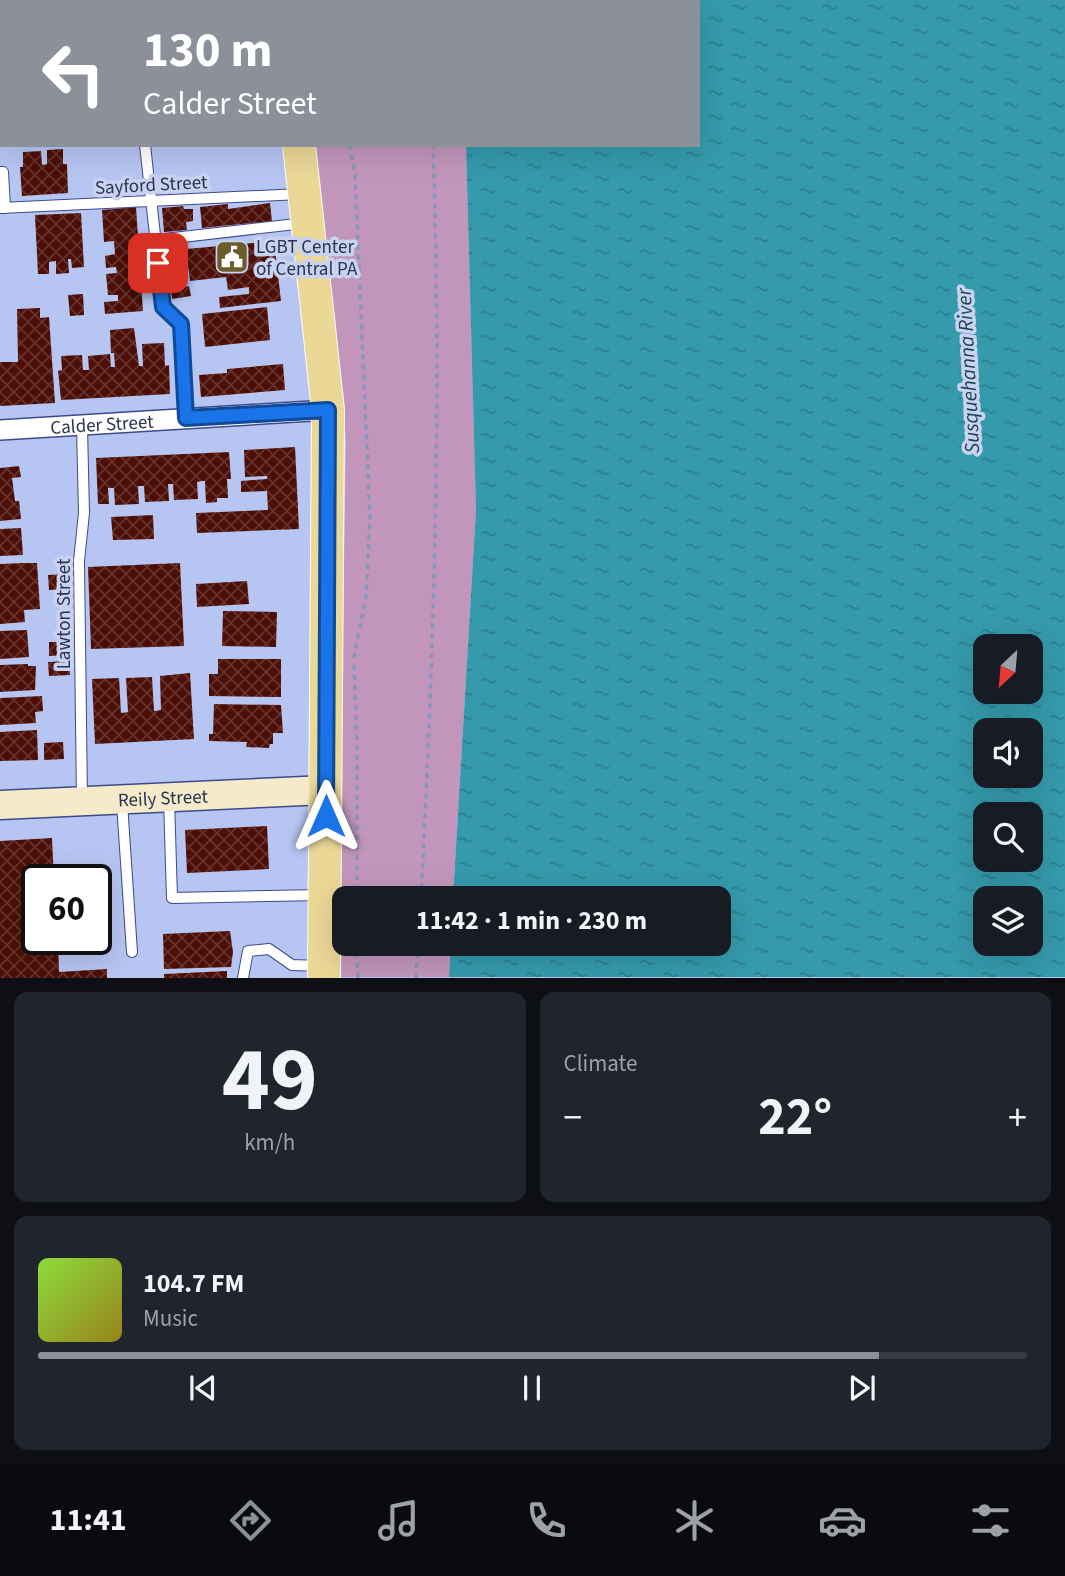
<!DOCTYPE html>
<html lang="en">
<head>
<meta charset="utf-8">
<style>
  :root { --surface:#171b24; --page:#20242c; --text:#f1f3f6; --muted:#9ea1a6; --line:#363941; --accent:#8c9099 }
  body { margin:0; font-family:"Source Sans 3",sans-serif; background:var(--page); color:var(--text); height:100vh; display:flex; flex-direction:column; font-size:26px; white-space:nowrap }
  * { box-sizing:border-box; margin:0 }
  p { font-size:23px; color:var(--muted) }
  .icon { flex:none; width:38px; height:38px; fill:none; stroke:currentColor; stroke-width:2; stroke-linecap:round; stroke-linejoin:round }
  .map { position:relative; height:978px; overflow:hidden }
  .side { display:flex; flex-direction:column; gap:14px; padding:14px; background:#0d0f14; flex:1 }
  .side>* { flex:none }
  .banner { position:absolute; left:0px; top:0px; width:700px; height:147px; box-shadow:0 7px 28px #0002; background:#8c9099; color:#fff; overflow:hidden }
  .needle { width:46px; rotate:206deg }
  .controls { position:absolute; left:973px; top:634px; display:grid; gap:14px }
  .controls a { display:grid; place-items:center; width:70px; height:70px; border-radius:14px; background:var(--surface); box-shadow:0 7px 28px #0002; font-size:35px }
  .speed { position:absolute; left:21px; top:864px; display:flex; gap:14px; font-size:35px; font-weight:700; text-align:center }
  .speed>* { display:grid; place-content:center; width:91px; height:91px; border-radius:50%; background:var(--surface); box-shadow:0 7px 28px #0002; line-height:1 }
  .speed .limit { border:4px solid #111; border-radius:10px; background:#fff; color:#111 }
  .pin { position:absolute; display:grid; place-items:center; width:60px; height:60px; color:#fff; margin:-30px; border-radius:14px; box-shadow:0 4px 10px #0006 }
  .me { position:absolute; width:77px; margin:-38px; rotate:0deg; stroke-linejoin:round; filter:drop-shadow(0 0 5px #0008) }
  .turn { display:flex; align-items:center; gap:24px; height:147px; padding:0 28px; font-size:32px }
  .turn .icon { width:91px; height:91px; stroke-width:2.5 }
  .turn b { display:block; font-size:49px; line-height:60px }
  .big { font-size:52px; font-weight:700; line-height:1.1 }
  .side .card { flex:1; display:flex; flex-direction:column; justify-content:center; gap:10px; min-width:0; padding:0 24px; border-radius:14px; background:var(--page) }
  .side .dial { align-items:center; gap:0 }
  .dial b { font-size:91px; line-height:1 }
  .song { display:flex; align-items:center; gap:21px }
  .cover { width:84px; height:84px; border-radius:10px; background:linear-gradient(135deg,hsl(90 70% 55%),hsl(50 70% 35%)) }
  .played { height:7px; border-radius:4px; background:linear-gradient(90deg,var(--accent) 85%,var(--line) 85%) }
  .keys { display:flex; justify-content:space-around; direction:ltr }
  .heat { display:flex; justify-content:space-between; align-items:center; font-size:38px; direction:ltr }
  .side .tiles { flex:1; display:grid; gap:14px; grid-template-columns:1fr 1fr }
  .card:last-child { grid-column:span 2 }
  .trip { position:absolute; left:332px; top:886px; width:399px; height:70px; border-radius:14px; background:var(--surface); box-shadow:0 7px 28px #0002; font-weight:700; line-height:70px; text-align:center }
  .dock { display:flex; height:112px; justify-content:space-around; align-items:center; background:#090b0e; color:var(--muted) }
  .dock .icon { width:49px; height:49px }
  .dock .selected { color:var(--accent) }
  .dock b { font-size:32px; color:var(--text) }
  .map>svg:first-child { display:block }
  .park { fill:#c196ba }
  .water { fill:url(#water-ripples); fill-rule:evenodd }
  .building { fill:url(#building-cross-hatch) }
  .lines { fill:none; stroke-linecap:round; stroke-linejoin:round }
  .service-casing { stroke:#3c4a8b; stroke-width:12 }
  .minor-casing { stroke:#3c4a8b; stroke-width:22 }
  .tertiary-casing { stroke:#3c4a8b; stroke-width:27 }
  .secondary-casing { stroke:#3c4a8b; stroke-width:31 }
  .primary-casing { stroke:#fff; stroke-width:34 }
  .path { stroke:#8995bd; stroke-width:3.5; stroke-dasharray:5 5; stroke-linecap:butt }
  .service { stroke:#fff; stroke-width:10 }
  .minor { stroke:#fff; stroke-width:19 }
  .tertiary { stroke:#fff; stroke-width:24 }
  .secondary { stroke:#f5ebca; stroke-width:28 }
  .primary { stroke:#ebd796; stroke-width:32 }
  .route-casing { stroke:#114b97; stroke-width:18 }
  .route { stroke:#1a73e8; stroke-width:12 }
  .labels { text-anchor:middle; stroke-width:7; stroke-linejoin:round; paint-order:stroke }
  .street-label { font-size:19px; fill:#2b3351; stroke:#c9d2f1 }
  .poi-label { font-size:19px; fill:#2b3351; stroke:#c9d2f1; text-anchor:start }
  .water-label { font-size:21px; font-style:italic; fill:#19454d; stroke:#c9d2f1 }
</style>
</head>
<body>
<div class="map">
<svg width="1065" height="978" viewBox="0 0 1065 978">
  <defs>
    <pattern id="water-ripples" width="26" height="14" patternUnits="userSpaceOnUse" patternTransform="scale(1.75)"><rect width="26" height="14" fill="#359aac"/><path d="M2 4q2-2 4 0t4 0M15 11q2-2 4 0t4 0" fill="none" stroke="#2d7e8e"/></pattern>
    <pattern id="building-cross-hatch" width="8" height="8" patternUnits="userSpaceOnUse" patternTransform="scale(1.75)"><rect width="8" height="8" fill="#4d0f05"/><path d="M0 0l8 8M0 8l8-8" fill="none" stroke="#64332d"/></pattern>
  </defs>
  <rect width="100%" height="100%" fill="#b7c5f2"/>
  <!-- park -->
  <path class="park" d="M314,145h152l10,365 -23,388h-108v45h106l-2,34h-111l8,-538z"/>
  <!-- water -->
  <path class="water" d="M459,0h606v977h-616l2,-34h268v-45h-266l23,-388 -10,-365h232v-143zM985,646h46v45h-46zM985,730h46v45h-46zM985,814h46v45h-46zM985,898h46v45h-46z"/>
  <!-- building -->
  <path class="building" d="M63,149v15h4l1,29 -46,3 -2,-29h3v-15l18,-1 1,14 5,-1v-14z
    M270,203l2,18 -70,7 -2,-21 28,-3v5z
    M183,206l1,3h9v12l-7,1 1,8 -23,2 -2,-24z
    M136,207l7,104 -38,3 -1,-12 14,-1v-6h-10l-2,-21 11,-1 -1,-6 -10,1 -1,-12 10,-2 -1,-13 -10,1 -2,-32z
    M81,213l3,54 -12,1 -1,-9h-3l1,14 -13,1v-13l-7,1v12h-11l-3,-59z
    M274,241l7,60 -61,7 -1,-11 30,-3v-7l-21,3 -2,-13 -36,4 -4,-32z
    M189,286l2,10 -19,3 -1,-10z
    M83,294l1,21 -14,1 -2,-21z
    M267,307l3,33 -65,7 -3,-33z
    M40,308v10l9,-1 6,86 -55,3v-44h18l-1,-53z
    M134,328l5,38h4l-1,-22 22,-1 1,23 4,-1 1,29 -109,6 -3,-29 4,-1 -1,-14 21,-1 1,15h6l-1,-14 22,-2 1,13h4l-1,-14h-3l-1,-23z
    M283,364l2,26 -84,7 -2,-22 28,-2v-4z
    M295,447l4,82 -102,4 -1,-20 72,-3 -1,-19 -26,1v-11l26,-2v-3l-22,1 -1,-27z
    M229,452l2,27h-4l1,19h-11v4l-11,1 -1,-22h-3l-5,1 1,17 -24,1 -1,-16h-5l1,17 -24,1 -1,-16h-6l1,18 -24,1 -1,-17h-6l1,16h-11l-2,-46z
    M19,466l2,11 -9,1 3,23h4l2,18 -21,2v-53z
    M153,515l1,24 -41,1 -2,-23z
    M21,528l2,27 -23,1v-27z
    M23,563h14l3,46 -16,1 1,12 -25,2v-60z
    M180,563l4,83 -93,3 -3,-82z
    M69,574l1,15 -21,1 -1,-15z
    M247,581l2,23 -52,3 -1,-23z
    M223,611l54,1 -1,35 -54,-1z
    M27,630l2,27 -29,2v-28z
    M49,642h21v13l-21,1z
    M218,659h63v38l-72,-1v-22h9z
    M69,661l1,14 -21,1 -1,-14z
    M28,664v2h8l-1,24 -35,2v-27z
    M190,673l4,66 -99,5 -3,-65 27,-1 2,35 7,-1 -2,-34 26,-1 2,34 7,-1 -1,-34z
    M42,696l1,15 -8,1 1,11 -36,2v-27z
    M214,704l67,1 2,28h-10v11h-3l-1,4 -23,-1 1,-5 -38,-1v-7h4z
    M37,730l1,30 -38,1v-29z
    M63,742l1,17 -20,1v-17z
    M267,826l2,43 -82,4 -2,-43z
    M52,838l2,42h-17v60h21l1,32 48,-3v9h-107v-137z
    M230,931l3,21 -2,15 -67,2 -1,-35z
    M227,971v7h-63v-4z"/>
  <g class="lines">
    <defs>
      <path id="service" d="M130,0v2
        M145,145l18,162 18,17 5,94
        M0,172h3l2,36
        M0,208l300,-14
        M156,240l149,-17
        M169,799l3,99 149,-3
        M82,800l-3,-239 5,-48 -2,-86
        M122,803l10,149
        M243,978l5,-27 21,-2 23,16 28,1"/>
      <g id="minor">
        <path id="s1" d="M0,430l328,-20"/>
      </g>
      <path id="tertiary" d="M106,2l4,-2
        M0,10h2"/>
      <g id="secondary">
        <path id="s2" d="M0,805l326,-15"/>
      </g>
      <path id="primary" d="M283,0v2
        M299,145l29,265 -4,568"/>
    </defs>
    <!-- service casing -->
    <use href="#service" class="service-casing"/>
    <!-- minor casing -->
    <use href="#minor" class="minor-casing"/>
    <!-- tertiary casing -->
    <use href="#tertiary" class="tertiary-casing"/>
    <!-- secondary casing -->
    <use href="#secondary" class="secondary-casing"/>
    <!-- primary casing -->
    <use href="#primary" class="primary-casing"/>
    <!-- path -->
    <path class="path" d="M319,0l1,2
      M427,0v2
      M366,2l1,-2
      M350,145l5,29 15,344 -4,78 -12,62
      M354,665l3,77v156
      M421,898c13,-251 21,-502 12,-753
      M356,943l2,35
      M416,978l2,-35"/>
    <!-- service -->
    <use href="#service" class="service"/>
    <!-- minor -->
    <use href="#minor" class="minor"/>
    <!-- tertiary -->
    <use href="#tertiary" class="tertiary"/>
    <!-- secondary -->
    <use href="#secondary" class="secondary"/>
    <!-- primary -->
    <use href="#primary" class="primary"/>
  </g>
  <g class="lines">
    <defs>
      <path id="route" d="M158,263l5,44 18,17 5,94 142,-8 -2,406"/>
    </defs>
    <!-- route casing -->
    <use href="#route" class="route-casing"/>
    <!-- route -->
    <use href="#route" class="route"/>
  </g>
  <!-- icons -->
  <defs>
    <symbol id="civic-square" viewBox="-11 -11 22 22"><rect x="-9" y="-9" width="18" height="18" rx="4" fill="#6c5c2a" stroke="#c9d2f1"/><path d="M-.6-6.5H3V-4.5H.6V-3L4-1V1h2V6H-6V1h2V-1L-.6-3ZM-1.2 2.5V6h2.4V2.5Z" fill="#fff"/></symbol>
  </defs>
  <g fill-rule="evenodd">
    <use href="#civic-square" x="213" y="238" width="38" height="38"/>
  </g>
  <g class="labels">
    <!-- street labels -->
    <g class="street-label">
      <text transform="translate(151 184) rotate(-3)" y="7">Sayford Street</text>
      <text dy="7" stroke="none"><textPath href="#s1" startOffset="102">Calder Street</textPath></text>
      <text transform="translate(63 614) rotate(-90)" y="7">Lawton Street</text>
      <text dy="7" stroke="none"><textPath href="#s2" startOffset="163">Reily Street</textPath></text>
    </g>
    <!-- poi labels -->
    <g class="poi-label">
      <text x="256" y="253">LGBT Center<tspan x="256" dy="22">of Central PA</tspan></text>
    </g>
    <!-- water labels -->
    <g class="water-label">
      <text transform="translate(968 371) rotate(-93)" y="7">Susquehanna River</text>
    </g>
  </g>
</svg>
<div class="controls">
<a><svg class="needle" viewBox="-14 -14 28 28"><path d="M0-13l5 13h-10z" fill="#e53935"/><path d="M0 13l5-13h-10z" fill="#9ea1a6"/></svg></a>
<a><svg class="icon" aria-label="sound" viewBox="0 0 24 24"><path d="M4 9h4l5-4v14l-5-4H4zM17 9q2 3 0 6"/></svg></a>
<a><svg class="icon" aria-label="search" viewBox="0 0 24 24"><circle cx="10" cy="10" r="6"/><path d="M15 15l6 6"/></svg></a>
<a><svg class="icon" aria-label="layers" viewBox="0 0 24 24"><path d="M12 4l9 5-9 5-9-5zM3 14l9 5 9-5"/></svg></a>
</div>
<div class="speed"><div class="limit">60</div></div>
<div class="pin" style="left:158px;top:263px;background:#d93025"><svg class="icon" aria-label="arrive" viewBox="0 0 24 24"><path d="M6 21V4h12l-3 4 3 4H6"/></svg></div>
<svg class="me" style="left:326px;top:816px" viewBox="-20 -20 40 40"><path d="M0-17L14 15 0 8-14 15z" fill="#1a73e8" stroke="#fff" stroke-width="4"/></svg>
<div class="trip">11:42 · 1 min · 230 m</div>
<div class="banner">
<div class="turn"><svg class="icon" aria-label="left" viewBox="0 0 24 24"><path d="M17 20v-9H6M10 6l-5 5 5 5"/></svg><div><b>130 m</b>Calder Street</div></div>
</div>
</div>
<section class="side">
<div class="tiles">
<div class="card dial"><b>49</b><p>km/h</p></div>
<div class="card"><p>Climate</p>
<div class="heat"><a>−</a><b class="big">22°</b><a>+</a></div>
</div>
<div class="card">
<div class="song"><i class="cover"></i><div><b>104.7 FM</b><p>Music</p></div></div>
<div class="played"></div>
<div class="keys"><svg class="icon" aria-label="previous" viewBox="0 0 24 24"><path d="M18 5L8 12l10 7zM5 5v14"/></svg><svg class="icon" aria-label="pause" viewBox="0 0 24 24"><path d="M8 5v14M16 5v14"/></svg><svg class="icon" aria-label="next" viewBox="0 0 24 24"><path d="M6 5l10 7-10 7zM19 5v14"/></svg></div>
</div>
</div>
</section>
<nav class="dock">
<b>11:41</b>
<svg class="icon selected" aria-label="directions" viewBox="0 0 24 24"><path d="M12 3l9 9-9 9-9-9zM9 14v-3h6M13 9l2 2-2 2"/></svg>
<svg class="icon" aria-label="music" viewBox="0 0 24 24"><path d="M9 18V5l10-2v13"/><circle cx="6" cy="18" r="3"/><circle cx="16" cy="16" r="3"/></svg>
<svg class="icon" aria-label="phone" viewBox="0 0 24 24"><path d="M5 4h4l2 5-3 2q2 4 5 5l2-3 5 2v4C11 20 4 13 5 4z"/></svg>
<svg class="icon" aria-label="climate" viewBox="0 0 24 24"><path d="M12 3v18M4 7l16 10M4 17L20 7"/></svg>
<svg class="icon" aria-label="car" viewBox="0 0 24 24"><path d="M5 17H2v-5l4-1 3-4h7l3 4 3 1v5h-3M9 17h6M6 11h13"/><circle cx="7" cy="17" r="2"/><circle cx="17" cy="17" r="2"/></svg>
<svg class="icon" aria-label="filters" viewBox="0 0 24 24"><path d="M4 7h16M4 17h16"/><circle cx="9" cy="7" r="2"/><circle cx="15" cy="17" r="2"/></svg>
</nav>
</body>
</html>
